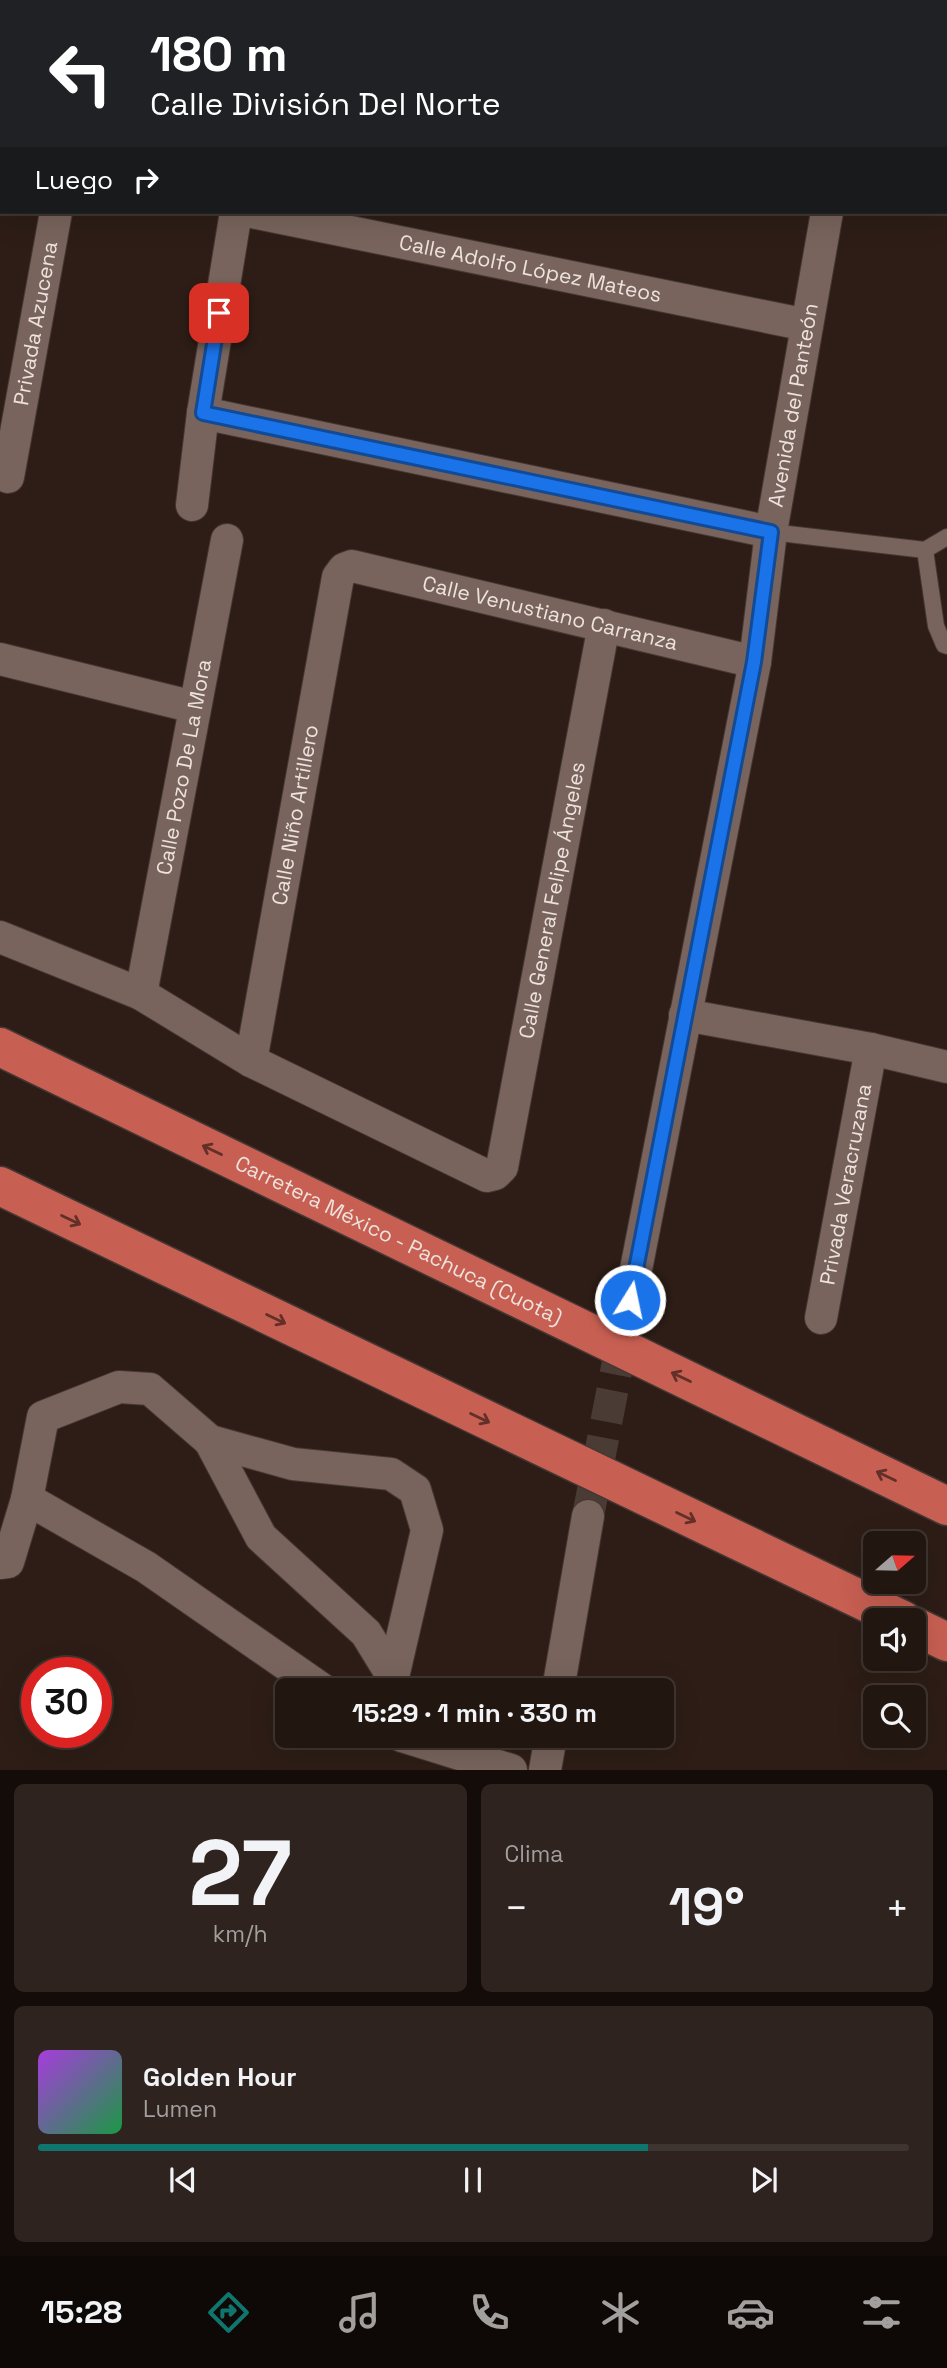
<!DOCTYPE html>
<html lang="es">
<head>
<meta charset="utf-8">
<style>
  :root { --surface:#221610; --page:#2e231e; --text:#f1f3f6; --muted:#a29f9f; --line:#3f3530; --accent:#0f766e }
  body { margin:0; font-family:"Space Grotesk",sans-serif; background:var(--page); color:var(--text); height:100vh; display:flex; flex-direction:column; font-size:26px; white-space:nowrap }
  * { box-sizing:border-box; margin:0 }
  p { font-size:23px; color:var(--muted) }
  .icon { flex:none; width:38px; height:38px; fill:none; stroke:currentColor; stroke-width:2; stroke-linecap:round; stroke-linejoin:round }
  .map { position:relative; height:1770px; overflow:hidden }
  .panel { display:flex; flex-direction:column; gap:14px; padding:14px; background:#130c09; flex:1 }
  .panel>* { flex:none }
  .banner { position:absolute; left:0px; top:0px; width:948px; height:214px; box-shadow:0 7px 28px #0002,0 0 0 2px var(--line); background:#202124; color:#fff; overflow:hidden }
  .needle { width:46px; rotate:70deg }
  .buttons { position:absolute; left:863px; top:1531px; display:grid; gap:14px }
  .buttons a { display:grid; place-items:center; width:63px; height:63px; border-radius:10px; background:var(--surface); box-shadow:0 7px 28px #0002,0 0 0 2px var(--line); font-size:35px }
  .speed { position:absolute; left:21px; top:1657px; display:flex; gap:14px; font-size:35px; font-weight:700; text-align:center }
  .speed>* { display:grid; place-content:center; width:91px; height:91px; border-radius:50%; background:var(--surface); box-shadow:0 7px 28px #0002,0 0 0 2px var(--line); line-height:1 }
  .speed .limit { border:10px solid #d22; background:#fff; color:#111 }
  .pin { position:absolute; display:grid; place-items:center; width:60px; height:60px; color:#fff; margin:-30px; border-radius:14px; box-shadow:0 4px 10px #0006 }
  .me { position:absolute; width:77px; margin:-38px; rotate:10deg; stroke-linejoin:round; filter:drop-shadow(0 0 5px #0008) }
  .turn { display:flex; align-items:center; gap:24px; height:147px; padding:0 35px; font-size:32px }
  .turn .icon { width:91px; height:91px; stroke-width:2.5 }
  .turn b { display:block; font-size:49px; line-height:60px }
  .then { display:flex; align-items:center; height:66px; padding:0 35px; background:#0003; gap:14px; font-size:26px }
  .big { font-size:52px; font-weight:800; line-height:1.1 }
  .panel .widget { flex:1; display:flex; flex-direction:column; justify-content:center; gap:10px; min-width:0; padding:0 24px; border-radius:10px; background:var(--page) }
  .panel .dial { align-items:center; gap:0 }
  .dial b { font-size:91px; line-height:1 }
  .song { display:flex; align-items:center; gap:21px }
  .cover { width:84px; height:84px; border-radius:10px; background:linear-gradient(135deg,hsl(280 70% 55%),hsl(140 70% 35%)) }
  .played { height:7px; border-radius:4px; background:linear-gradient(90deg,var(--accent) 70%,var(--line) 70%) }
  .keys { display:flex; justify-content:space-around; direction:ltr }
  .heat { display:flex; justify-content:space-between; align-items:center; font-size:38px; direction:ltr }
  .panel .tiles { flex:1; display:grid; gap:14px; grid-template-columns:1fr 1fr }
  .widget:last-child { grid-column:span 2 }
  .trip { position:absolute; left:275px; top:1678px; width:399px; height:70px; border-radius:10px; background:var(--surface); box-shadow:0 7px 28px #0002,0 0 0 2px var(--line); font-weight:800; line-height:70px; text-align:center }
  .tabs { display:flex; height:112px; justify-content:space-around; align-items:center; background:#0e0906; color:var(--muted) }
  .tabs .icon { width:49px; height:49px }
  .tabs .selected { color:var(--accent) }
  .tabs b { font-size:32px; color:var(--text) }
  .map>svg:first-child { display:block }
  .lines { fill:none; stroke-linecap:round; stroke-linejoin:round }
  .minor-tunnel { stroke:#4a3b34; stroke-width:32; stroke-dasharray:32 16; stroke-linecap:butt }
  .service-casing { stroke:#453733; stroke-width:18 }
  .minor-casing { stroke:#453733; stroke-width:34 }
  .motorway-casing { stroke:#453733; stroke-width:41 }
  .service { stroke:#78645c; stroke-width:16 }
  .minor { stroke:#78645c; stroke-width:32 }
  .motorway { stroke:#c75f52; stroke-width:38 }
  .oneway { stroke:#623029 }
  .route-casing { stroke:#114b97; stroke-width:18 }
  .route { stroke:#1a73e8; stroke-width:12 }
  .labels { text-anchor:middle; stroke-width:7; stroke-linejoin:round; paint-order:stroke }
  .street-label { font-size:21px; fill:#ede2dd; stroke:#100907 }
</style>
</head>
<body>
<div class="map">
<svg width="947" height="1770" viewBox="0 0 947 1770">
  <rect width="100%" height="100%" fill="#2d1d16"/>
  <g class="lines">
    <!-- minor-tunnel -->
    <path class="minor-tunnel" d="M588,1516l42,-216"/>
    <defs>
      <path id="service" d="M771,532l154,18 22,-13
        M925,550l11,76 8,19 3,1"/>
      <g id="minor">
        <path d="M710,0l8,2"/>
        <path d="M274,2l1,-2"/>
        <path d="M865,2v-2"/>
        <path d="M0,11l2,1"/>
        <path id="s1" d="M252,212l555,113"/>
        <path d="M203,413l568,119"/>
        <path id="s2" d="M8,477l48,-265"/>
        <path d="M192,505l11,-92 33,-201"/>
        <path d="M0,659l194,48"/>
        <path id="s3" d="M0,937l141,57 110,67 236,115 8,-2 7,-7 102,-542"/>
        <path id="s4" d="M141,994l86,-454"/>
        <path d="M685,1015l186,34 76,18"/>
        <path id="s5" d="M251,1061l87,-484 6,-8 8,-3 403,96"/>
        <path id="s6" d="M630,1300l125,-638 16,-130 56,-320"/>
        <path id="s7" d="M821,1318l50,-269"/>
        <path d="M210,1441l51,96 105,96 27,44 3,11"/>
        <path d="M27,1499l119,68 177,123"/>
        <path d="M0,1563l8,-1 19,-63 16,-82 76,-30 31,2 60,52 83,23 98,10 24,16 12,40 -34,147"/>
        <path d="M558,1690l30,-174"/>
        <path d="M402,1736l109,34"/>
        <path d="M545,1770l6,-34"/>
      </g>
      <g id="motorway">
        <path id="s8" d="M0,1047l947,459"/>
        <path d="M0,1186l903,434"/>
        <path d="M914,1626l33,16"/>
      </g>
    </defs>
    <!-- service casing -->
    <use href="#service" class="service-casing"/>
    <!-- minor casing -->
    <use href="#minor" class="minor-casing"/>
    <!-- motorway casing -->
    <use href="#motorway" class="motorway-casing"/>
    <!-- service -->
    <use href="#service" class="service"/>
    <!-- minor -->
    <use href="#minor" class="minor"/>
    <!-- motorway -->
    <use href="#motorway" class="motorway"/>
  </g>
  <!-- one-way arrows -->
  <defs><path id="oneway-shaft" d="M-6 0H5M1.5-3L5.5 0L1.5 3" fill="none" stroke-width="1.6" stroke-linecap="round" stroke-linejoin="round" transform="scale(1.75)"/></defs>
  <g class="oneway">
    <use href="#oneway-shaft" transform="translate(212 1150) rotate(-154)"/>
    <use href="#oneway-shaft" transform="translate(71 1220) rotate(26)"/>
    <use href="#oneway-shaft" transform="translate(276 1319) rotate(26)"/>
    <use href="#oneway-shaft" transform="translate(681 1377) rotate(-154)"/>
    <use href="#oneway-shaft" transform="translate(480 1418) rotate(26)"/>
    <use href="#oneway-shaft" transform="translate(886 1476) rotate(-154)"/>
    <use href="#oneway-shaft" transform="translate(686 1517) rotate(26)"/>
  </g>
  <g class="lines">
    <defs>
      <path id="route" d="M219,313l-16,100 568,119 -17,130 -124,638"/>
    </defs>
    <!-- route casing -->
    <use href="#route" class="route-casing"/>
    <!-- route -->
    <use href="#route" class="route"/>
  </g>
  <g class="labels">
    <!-- street labels -->
    <g class="street-label">
      <text dy="7" stroke="none"><textPath href="#s1" startOffset="284">Calle Adolfo López Mateos</textPath></text>
      <text dy="7" stroke="none"><textPath href="#s2" startOffset="156">Privada Azucena</textPath></text>
      <text dy="7" stroke="none"><textPath href="#s6" startOffset="910">Avenida del Panteón</textPath></text>
      <text dy="7" stroke="none"><textPath href="#s5" startOffset="714">Calle Venustiano Carranza</textPath></text>
      <text dy="7" stroke="none"><textPath href="#s4" startOffset="231">Calle Pozo De La Mora</textPath></text>
      <text dy="7" stroke="none"><textPath href="#s5" startOffset="250">Calle Niño Artillero</textPath></text>
      <text dy="7" stroke="none"><textPath href="#s3" startOffset="833">Calle General Felipe Ángeles</textPath></text>
      <text dy="7" stroke="none"><textPath href="#s7" startOffset="136">Privada Veracruzana</textPath></text>
      <text dy="7" stroke="none"><textPath href="#s8" startOffset="443">Carretera México - Pachuca (Cuota)</textPath></text>
    </g>
  </g>
</svg>
<div class="buttons">
<a><svg class="needle" viewBox="-14 -14 28 28"><path d="M0-13l5 13h-10z" fill="#e53935"/><path d="M0 13l5-13h-10z" fill="#a29f9f"/></svg></a>
<a><svg class="icon" aria-label="sound" viewBox="0 0 24 24"><path d="M4 9h4l5-4v14l-5-4H4zM17 9q2 3 0 6"/></svg></a>
<a><svg class="icon" aria-label="search" viewBox="0 0 24 24"><circle cx="10" cy="10" r="6"/><path d="M15 15l6 6"/></svg></a>
</div>
<div class="speed"><div class="limit">30</div></div>
<div class="pin" style="left:219px;top:313px;background:#d93025"><svg class="icon" aria-label="arrive" viewBox="0 0 24 24"><path d="M6 21V4h12l-3 4 3 4H6"/></svg></div>
<svg class="me" style="left:630px;top:1300px" viewBox="-20 -20 40 40"><circle r="17" fill="#1a73e8" stroke="#fff" stroke-width="3"/><path d="M0-11L8 9 0 5-8 9z" fill="#fff"/></svg>
<div class="trip">15:29 · 1 min · 330 m</div>
<div class="banner">
<div class="turn"><svg class="icon" aria-label="left" viewBox="0 0 24 24"><path d="M17 20v-9H6M10 6l-5 5 5 5"/></svg><div><b>180 m</b>Calle División Del Norte</div></div>
<div class="then">Luego<svg class="icon" aria-label="right" viewBox="0 0 24 24"><path d="M7 20v-9h11M14 6l5 5-5 5"/></svg></div>
</div>
</div>
<section class="panel">
<div class="tiles">
<div class="widget dial"><b>27</b><p>km/h</p></div>
<div class="widget"><p>Clima</p>
<div class="heat"><a>−</a><b class="big">19°</b><a>+</a></div>
</div>
<div class="widget">
<div class="song"><i class="cover"></i><div><b>Golden Hour</b><p>Lumen</p></div></div>
<div class="played"></div>
<div class="keys"><svg class="icon" aria-label="previous" viewBox="0 0 24 24"><path d="M18 5L8 12l10 7zM5 5v14"/></svg><svg class="icon" aria-label="pause" viewBox="0 0 24 24"><path d="M8 5v14M16 5v14"/></svg><svg class="icon" aria-label="next" viewBox="0 0 24 24"><path d="M6 5l10 7-10 7zM19 5v14"/></svg></div>
</div>
</div>
</section>
<nav class="tabs">
<b>15:28</b>
<svg class="icon selected" aria-label="directions" viewBox="0 0 24 24"><path d="M12 3l9 9-9 9-9-9zM9 14v-3h6M13 9l2 2-2 2"/></svg>
<svg class="icon" aria-label="music" viewBox="0 0 24 24"><path d="M9 18V5l10-2v13"/><circle cx="6" cy="18" r="3"/><circle cx="16" cy="16" r="3"/></svg>
<svg class="icon" aria-label="phone" viewBox="0 0 24 24"><path d="M5 4h4l2 5-3 2q2 4 5 5l2-3 5 2v4C11 20 4 13 5 4z"/></svg>
<svg class="icon" aria-label="climate" viewBox="0 0 24 24"><path d="M12 3v18M4 7l16 10M4 17L20 7"/></svg>
<svg class="icon" aria-label="car" viewBox="0 0 24 24"><path d="M5 17H2v-5l4-1 3-4h7l3 4 3 1v5h-3M9 17h6M6 11h13"/><circle cx="7" cy="17" r="2"/><circle cx="17" cy="17" r="2"/></svg>
<svg class="icon" aria-label="filters" viewBox="0 0 24 24"><path d="M4 7h16M4 17h16"/><circle cx="9" cy="7" r="2"/><circle cx="15" cy="17" r="2"/></svg>
</nav>
</body>
</html>
